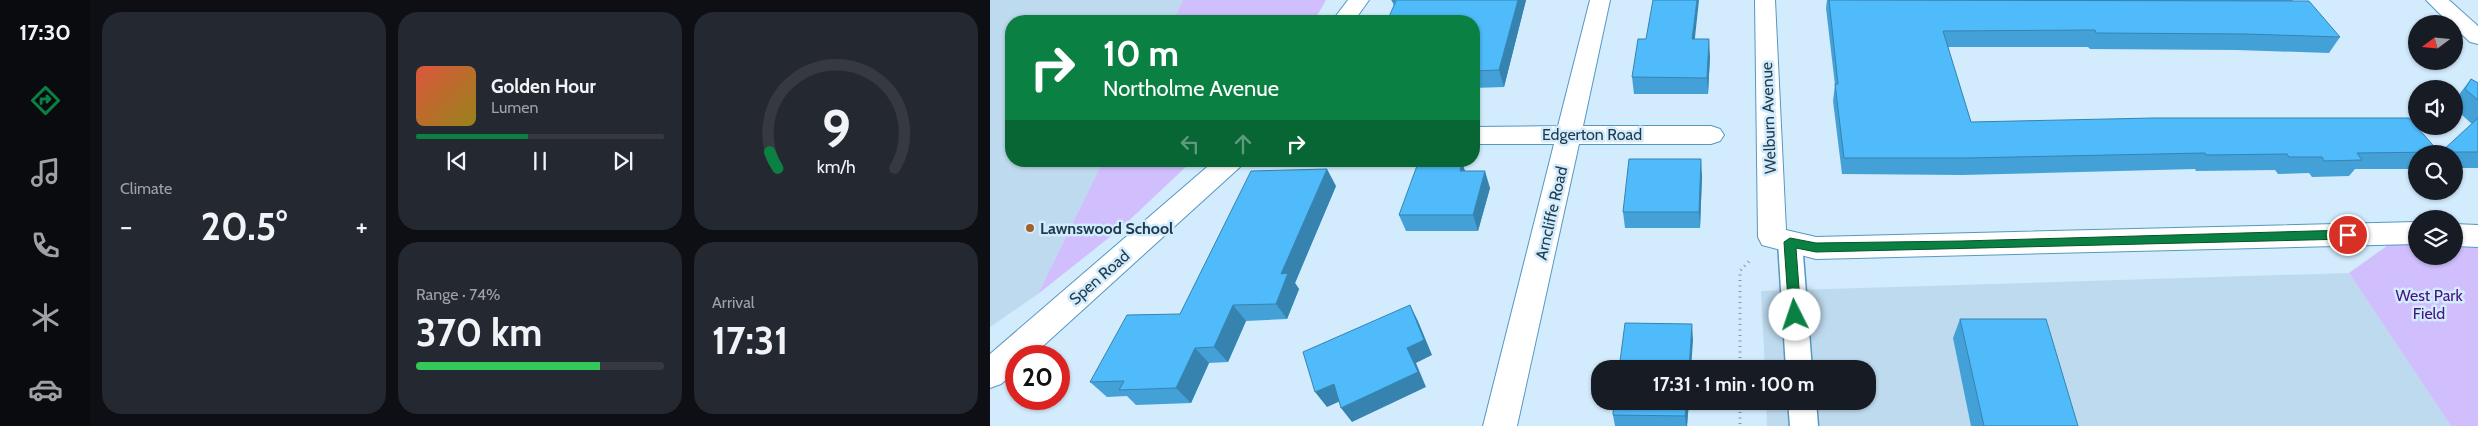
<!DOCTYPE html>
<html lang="en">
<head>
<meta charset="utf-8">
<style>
  :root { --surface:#171b24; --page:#242831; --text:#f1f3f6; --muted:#9ea1a6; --line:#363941; --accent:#0b8043 }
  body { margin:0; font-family:Cabin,sans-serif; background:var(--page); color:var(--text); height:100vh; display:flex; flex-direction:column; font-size:19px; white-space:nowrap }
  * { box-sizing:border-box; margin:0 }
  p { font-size:16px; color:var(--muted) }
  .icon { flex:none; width:28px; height:28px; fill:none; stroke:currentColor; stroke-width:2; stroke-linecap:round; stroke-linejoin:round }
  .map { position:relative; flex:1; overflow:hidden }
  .panel { display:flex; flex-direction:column; gap:12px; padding:12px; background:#0d0f14; width:900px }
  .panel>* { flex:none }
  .guide { position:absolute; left:15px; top:15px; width:475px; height:152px; border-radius:20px; box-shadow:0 1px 4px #0004; background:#0b8043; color:#fff; overflow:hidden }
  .needle { width:32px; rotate:254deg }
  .tools { position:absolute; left:1418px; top:15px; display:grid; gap:10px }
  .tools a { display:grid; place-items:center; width:55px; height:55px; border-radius:50%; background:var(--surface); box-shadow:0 1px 4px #0004; font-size:25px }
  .speed { position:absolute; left:15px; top:345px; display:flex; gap:10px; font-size:25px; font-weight:700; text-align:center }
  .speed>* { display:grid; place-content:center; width:65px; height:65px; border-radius:50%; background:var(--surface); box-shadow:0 1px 4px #0004; line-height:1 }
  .speed .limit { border:8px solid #d22; background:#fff; color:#111 }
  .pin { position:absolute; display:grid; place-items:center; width:42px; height:42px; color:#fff; margin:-21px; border:2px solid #fff; border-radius:50%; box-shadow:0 1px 5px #0007 }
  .me { position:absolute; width:55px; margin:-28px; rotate:356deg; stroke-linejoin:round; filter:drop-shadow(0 0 4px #0008) }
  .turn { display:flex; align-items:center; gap:18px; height:105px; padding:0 15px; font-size:22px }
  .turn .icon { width:65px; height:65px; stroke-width:2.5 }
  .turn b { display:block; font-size:35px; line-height:42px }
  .lanes { display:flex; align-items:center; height:48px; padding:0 15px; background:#0003; justify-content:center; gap:25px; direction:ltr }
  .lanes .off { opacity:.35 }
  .big { font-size:38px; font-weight:800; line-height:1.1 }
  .panel .tile { flex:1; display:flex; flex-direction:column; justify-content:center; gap:8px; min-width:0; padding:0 18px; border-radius:20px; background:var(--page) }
  .panel .dial { align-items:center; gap:0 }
  .dial svg { height:130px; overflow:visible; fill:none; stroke:var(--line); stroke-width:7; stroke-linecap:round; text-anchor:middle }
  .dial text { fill:var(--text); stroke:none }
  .song { display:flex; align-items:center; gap:15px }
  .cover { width:60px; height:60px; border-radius:8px; background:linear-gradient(135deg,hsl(10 70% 55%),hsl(50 70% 35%)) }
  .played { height:5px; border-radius:2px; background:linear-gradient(90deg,var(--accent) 45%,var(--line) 45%) }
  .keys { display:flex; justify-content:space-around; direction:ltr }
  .heat { display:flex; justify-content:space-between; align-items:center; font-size:28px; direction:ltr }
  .charge { height:8px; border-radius:4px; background:linear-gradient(90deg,#34c759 74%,var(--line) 0) }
  .panel .tiles { flex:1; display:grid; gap:12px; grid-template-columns:repeat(3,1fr) }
  .tile:first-child { grid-row:span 2 }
  .trip { position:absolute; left:601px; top:360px; width:285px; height:50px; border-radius:20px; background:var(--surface); box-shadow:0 1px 4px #0004; font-weight:800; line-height:50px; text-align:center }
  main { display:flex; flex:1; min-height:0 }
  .menu { display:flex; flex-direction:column; width:90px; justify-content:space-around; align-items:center; background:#090b0e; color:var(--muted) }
  .menu .icon { width:35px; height:35px }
  .menu .on { color:var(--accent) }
  .menu b { font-size:22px; color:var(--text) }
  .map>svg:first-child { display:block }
  .built { fill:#bedaee }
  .green { fill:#d1befd }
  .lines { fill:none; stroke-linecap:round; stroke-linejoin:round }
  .service-casing { stroke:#5698c1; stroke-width:3 }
  .minor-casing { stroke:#5698c1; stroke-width:2 }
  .tertiary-casing { stroke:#5698c1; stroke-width:2 }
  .path { stroke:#7f9aab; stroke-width:3; stroke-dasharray:1 4.5; stroke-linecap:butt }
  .service { fill:#fff; fill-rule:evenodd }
  .minor { fill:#fff; fill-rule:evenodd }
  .tertiary { fill:#fff; fill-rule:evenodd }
  .wall { fill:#44a1d8 }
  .shaded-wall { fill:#3783b0 }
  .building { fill:#4fbbfb; stroke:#3783b0 }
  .route { fill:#0b8043; stroke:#07532c }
  .poi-dot { fill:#a1622a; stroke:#d2ebfd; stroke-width:2 }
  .labels { text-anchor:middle; stroke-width:5; stroke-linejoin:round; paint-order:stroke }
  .street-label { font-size:16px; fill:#1f3b4c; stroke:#d2ebfd }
  .poi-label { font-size:16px; font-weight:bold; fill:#1f3b4c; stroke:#d2ebfd; text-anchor:start }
  .park-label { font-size:16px; fill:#471480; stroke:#d2ebfd }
</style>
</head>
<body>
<main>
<nav class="menu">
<b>17:30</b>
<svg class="icon on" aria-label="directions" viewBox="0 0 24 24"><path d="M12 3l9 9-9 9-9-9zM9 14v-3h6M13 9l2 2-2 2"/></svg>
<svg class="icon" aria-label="music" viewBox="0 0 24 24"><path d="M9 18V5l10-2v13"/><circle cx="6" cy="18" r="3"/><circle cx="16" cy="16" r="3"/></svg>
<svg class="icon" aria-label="phone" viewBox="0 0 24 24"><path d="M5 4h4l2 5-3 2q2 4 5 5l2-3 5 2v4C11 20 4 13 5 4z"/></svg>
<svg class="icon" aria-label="climate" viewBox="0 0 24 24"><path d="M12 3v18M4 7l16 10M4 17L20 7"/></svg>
<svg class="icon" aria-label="car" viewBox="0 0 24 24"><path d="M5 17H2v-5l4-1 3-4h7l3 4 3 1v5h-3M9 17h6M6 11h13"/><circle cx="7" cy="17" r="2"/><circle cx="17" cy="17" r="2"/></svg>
</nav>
<section class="panel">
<div class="tiles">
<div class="tile"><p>Climate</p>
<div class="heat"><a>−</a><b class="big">20.5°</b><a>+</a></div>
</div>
<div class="tile">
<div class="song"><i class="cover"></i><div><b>Golden Hour</b><p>Lumen</p></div></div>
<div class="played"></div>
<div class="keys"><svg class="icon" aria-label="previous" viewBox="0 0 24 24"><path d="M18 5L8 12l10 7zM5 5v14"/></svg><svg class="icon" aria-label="pause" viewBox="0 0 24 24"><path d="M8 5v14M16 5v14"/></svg><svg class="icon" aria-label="next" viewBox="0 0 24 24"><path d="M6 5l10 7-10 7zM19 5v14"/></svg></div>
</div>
<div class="tile dial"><svg viewBox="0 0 100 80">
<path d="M14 69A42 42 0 1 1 86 69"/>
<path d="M14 69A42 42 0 0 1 9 59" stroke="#0b8043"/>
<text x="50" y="56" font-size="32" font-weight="700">9</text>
<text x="50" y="72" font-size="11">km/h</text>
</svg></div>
<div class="tile"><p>Range · 74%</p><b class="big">370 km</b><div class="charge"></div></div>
<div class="tile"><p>Arrival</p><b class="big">17:31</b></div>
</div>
</section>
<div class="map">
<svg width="1488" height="426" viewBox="0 0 1488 426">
  <rect width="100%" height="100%" fill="#d2ebfd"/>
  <!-- built -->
  <path class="built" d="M0,0h193l-10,21h-162v140h92l-65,133 -48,33z
    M1359,273l102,153h-684l-1,-25h102v-32h-103l-4,-78z"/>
  <!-- green -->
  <path class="green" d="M193,0h143l-12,21h-141z
    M113,161h89l-72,68 -82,65z
    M1401,243l25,2v11h38v-9l24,1v178h-27l-102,-153z"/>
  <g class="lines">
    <defs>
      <path id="service" d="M800,233l8,3 4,6 10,127h-26l-8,-127 4,-6z
        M798,401h28l2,25h-28z"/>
      <path id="minor" d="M600,0h20l-27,126h128l9,3 4,6 -4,6 -9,3h-132l-62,282h-34l71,-282h-80v-17l84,-1z
        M765,0h20l11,230 30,7 600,-15v22l-600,15 -54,-14 -4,-8z
        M1436,0h23l29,26v18l-8,-2 -16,-15v-3h-4z
        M1464,224l24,1v22l-24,-1z"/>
      <path id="tertiary" d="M358,0h21l-15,21h-22z
        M224,161h30l-4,6 -208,189h-16v15l-15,13 -11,4v-34z"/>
    </defs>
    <!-- service casing -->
    <use href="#service" class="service-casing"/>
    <!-- minor casing -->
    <use href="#minor" class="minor-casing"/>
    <!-- tertiary casing -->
    <use href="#tertiary" class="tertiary-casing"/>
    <!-- path -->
    <path class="path" d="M750,369v-98l11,-12
      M750,401v25"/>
    <!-- service -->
    <use href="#service" class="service"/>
    <!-- minor -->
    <use href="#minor" class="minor"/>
    <!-- tertiary -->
    <use href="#tertiary" class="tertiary"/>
  </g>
  <!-- wall -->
  <path class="wall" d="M536,0l-22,87 -30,1v-67l-80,-15 -2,-5z
    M837,0h465l48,37 -11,16 -92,-3 -147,-1 -2,-2h-140l23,75 468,30 -1,2h-22v15h-61l-6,7 -37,1 -3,-4 -31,1 -3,-4 -79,1 -1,-2 -233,6 -120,-1 -9,-73 2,-16 -9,-77z
    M705,39l15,17 -2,38h-74l-2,-17z
    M1481,79l7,4v85h-24v-14h-14l32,-30 -18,-16v-7z
    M472,163l3,8 25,17 -12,43h-72l-7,-16z
    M712,176l-2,52h-75l-2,-16z
    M346,186l-41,97 4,6 -12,30 -41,2 -18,41 -19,1 -18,40 -55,2 -9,-9 -20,1 -17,-15 90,-68z
    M970,319l118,107h-107l-18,-88z
    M624,401h75l-2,25h-72l-2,-11z"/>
  <!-- shaded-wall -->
  <path class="shaded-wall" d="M528,0h8l-22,87 -5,-17z
    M707,0h2l-6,56 -1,-17z
    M719,39l1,17 -2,38 -1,-16z
    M711,159l1,17 -2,52 -1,-16z
    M472,163l6,16 -8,-8z
    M337,169l9,17 -41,97 4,6 -12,30 -11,-15 5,-30z
    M495,171l5,17 -12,43 -5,-16z
    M243,305l13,16 -18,41 -14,-15z
    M420,305l8,16 14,34 -16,8 10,24 -74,35 -11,-14z
    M702,324l1,16 -2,29h-2z
    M205,348l14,15 -18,40 -15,-15z
    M344,384l11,15 -18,8 -12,-15z
    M697,401h2l-2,25h-1l-1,-10z"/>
  <!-- building -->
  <path class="building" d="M402,0h126l-19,70 -25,1v-50h-87l9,-20h-4z
    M663,0h44l-5,39h17l-2,39 -75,-1 6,-38h8z
    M839,0l480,1 31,36 -94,-3 -150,-1 -1,-3 -152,1 28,91 182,-4h256l30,34 -82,1 5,7 -38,1 -2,-4h-33l-2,-3 -81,1 -1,-2 -238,5h-123l-9,-74h3z
    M1481,79l7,4v17l-13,-11z
    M1488,118v34h-37z
    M639,159h72l-2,53h-76z
    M428,163h44l-2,8h25l-12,44h-74z
    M337,169l-46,105 7,-1 -12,31 -43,1 -19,42 -19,1 -19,40 -57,2 5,-9 -34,1 37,-67 53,-1 71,-143z
    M420,305l14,35 -17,8 11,24 -77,36 -7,-24 -19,8 -12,-40z
    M970,319h86l32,107h-94z
    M635,323l67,1 -3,45h-70z
    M624,401h73l-2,15 -72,-1z"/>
  <!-- route -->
  <path class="route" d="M1358,230l5,5 -5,4 -532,13 -20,-4 5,67 -6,5 -6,-5 -5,-73 6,-4 26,5 146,-2z"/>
  <!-- markers -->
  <circle class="poi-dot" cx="40" cy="228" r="5"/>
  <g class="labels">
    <!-- street labels -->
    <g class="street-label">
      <text transform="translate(778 118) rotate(-92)" y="6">Welburn Avenue</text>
      <text x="602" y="140">Edgerton Road</text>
      <text transform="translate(561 213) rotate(-77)" y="6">Arncliffe Road</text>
      <text transform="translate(109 277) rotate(-41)" y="6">Spen Road</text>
    </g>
    <!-- poi labels -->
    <g class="poi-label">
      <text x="50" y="234">Lawnswood School</text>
    </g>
    <!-- park labels -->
    <g class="park-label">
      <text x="1439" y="301">West Park<tspan x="1439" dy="18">Field</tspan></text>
    </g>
  </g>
</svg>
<div class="tools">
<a><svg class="needle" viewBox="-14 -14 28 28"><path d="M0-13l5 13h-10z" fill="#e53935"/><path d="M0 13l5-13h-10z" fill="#9ea1a6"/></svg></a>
<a><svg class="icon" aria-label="sound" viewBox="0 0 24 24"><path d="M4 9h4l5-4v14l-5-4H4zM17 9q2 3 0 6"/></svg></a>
<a><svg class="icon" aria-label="search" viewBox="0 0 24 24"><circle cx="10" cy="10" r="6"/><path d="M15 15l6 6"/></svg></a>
<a><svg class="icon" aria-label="layers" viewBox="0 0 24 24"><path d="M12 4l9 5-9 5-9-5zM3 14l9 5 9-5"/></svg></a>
</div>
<div class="speed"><div class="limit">20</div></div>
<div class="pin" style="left:1358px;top:235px;background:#d93025"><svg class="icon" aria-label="arrive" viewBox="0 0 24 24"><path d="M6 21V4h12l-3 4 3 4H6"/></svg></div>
<svg class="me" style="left:805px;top:315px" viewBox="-20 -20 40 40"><circle r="19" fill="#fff"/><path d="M0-13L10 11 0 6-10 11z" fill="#0b8043"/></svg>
<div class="trip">17:31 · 1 min · 100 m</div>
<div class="guide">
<div class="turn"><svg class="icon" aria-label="right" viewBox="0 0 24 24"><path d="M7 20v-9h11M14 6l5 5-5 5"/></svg><div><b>10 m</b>Northolme Avenue</div></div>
<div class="lanes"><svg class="icon off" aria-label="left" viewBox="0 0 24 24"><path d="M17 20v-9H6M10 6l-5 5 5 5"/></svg><svg class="icon off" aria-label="ahead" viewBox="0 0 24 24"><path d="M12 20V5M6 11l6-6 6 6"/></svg><svg class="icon" aria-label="right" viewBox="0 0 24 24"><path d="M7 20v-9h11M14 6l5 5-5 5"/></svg></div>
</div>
</div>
</main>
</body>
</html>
